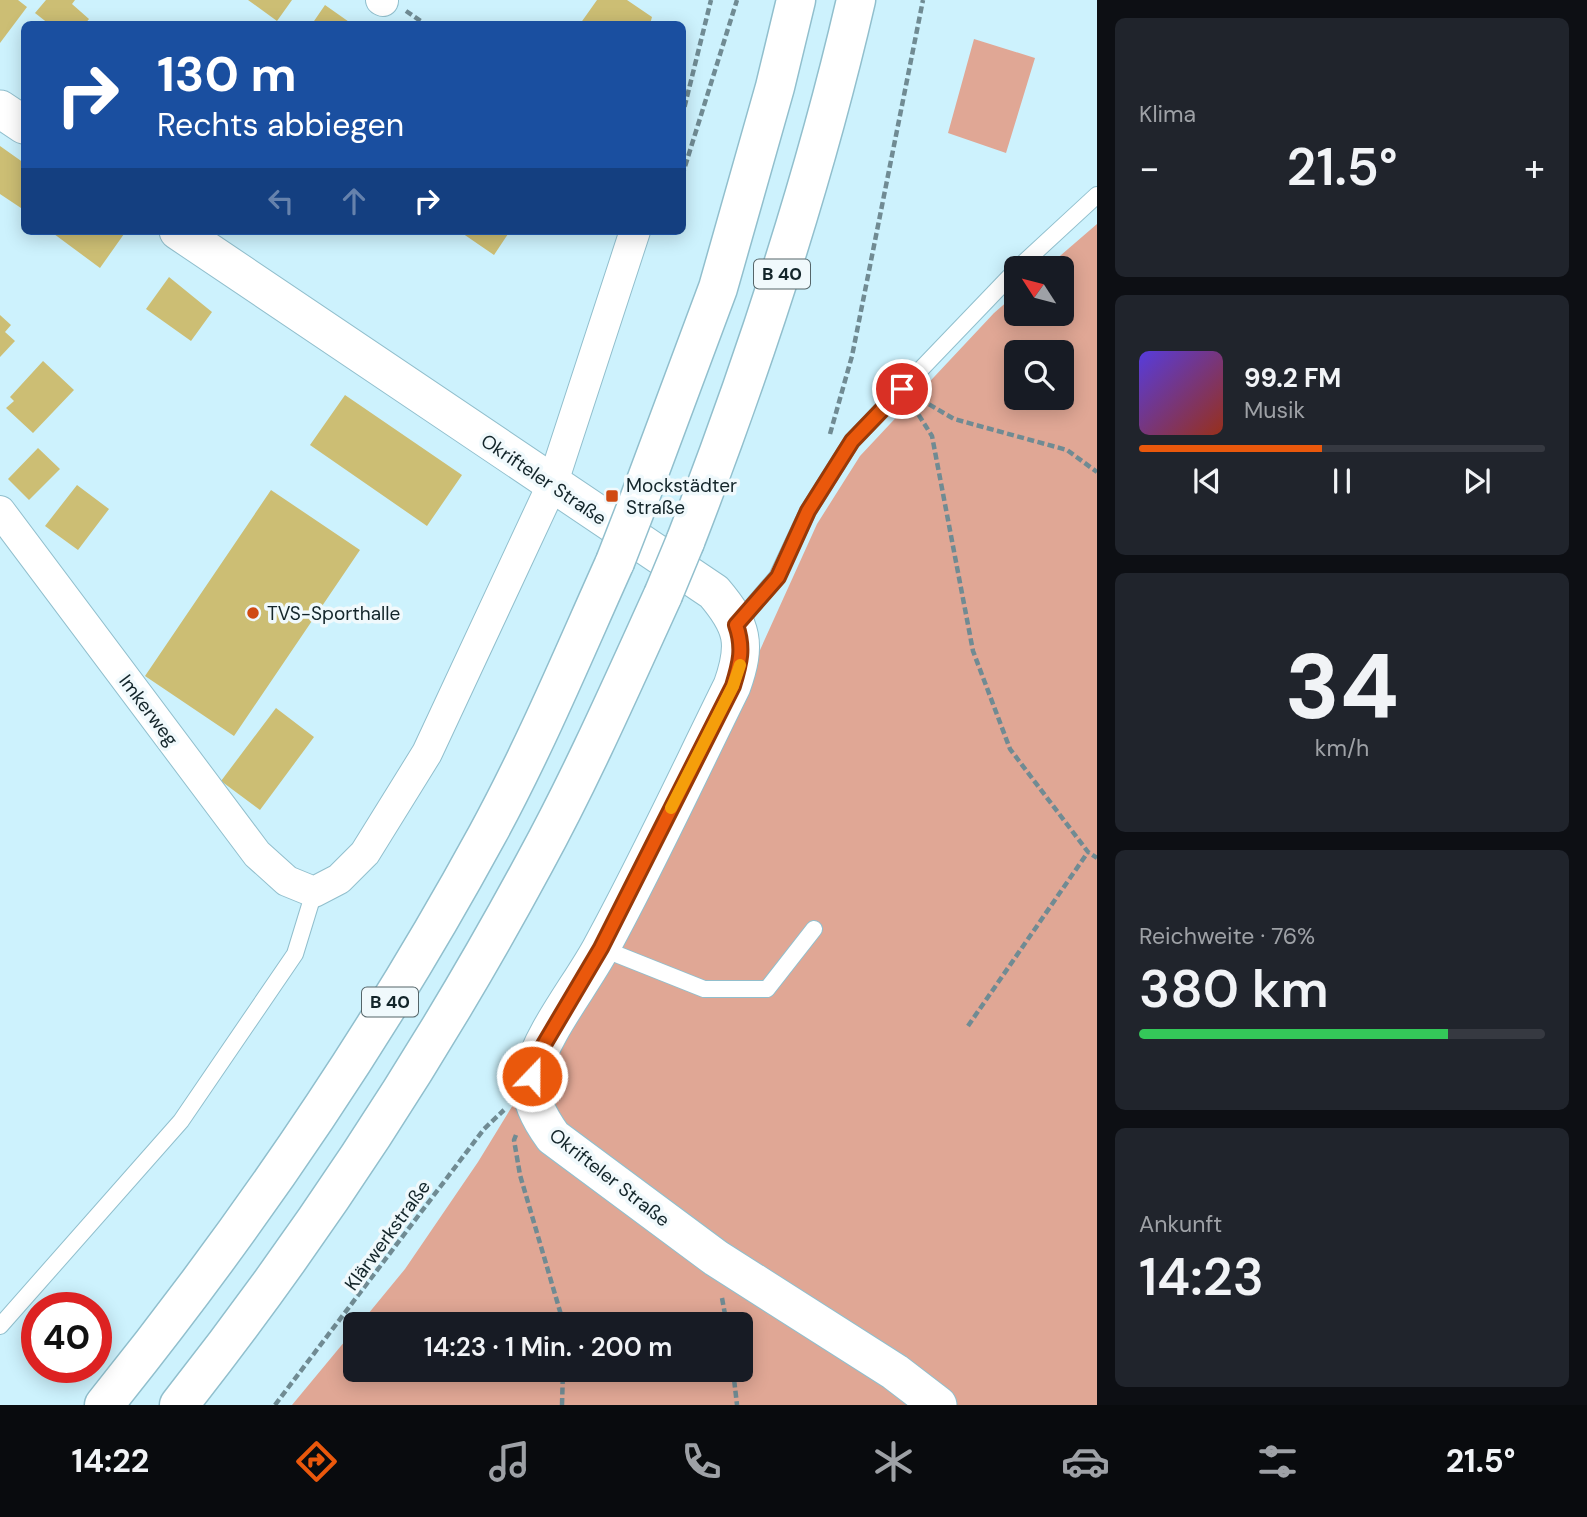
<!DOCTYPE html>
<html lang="de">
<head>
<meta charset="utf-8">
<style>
  :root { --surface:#171b24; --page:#20242c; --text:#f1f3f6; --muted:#9ea1a6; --line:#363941; --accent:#ea580c }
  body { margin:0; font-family:"DM Sans",sans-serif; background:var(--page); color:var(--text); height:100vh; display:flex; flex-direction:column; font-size:26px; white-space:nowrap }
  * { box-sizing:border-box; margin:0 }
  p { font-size:23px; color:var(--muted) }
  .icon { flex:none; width:38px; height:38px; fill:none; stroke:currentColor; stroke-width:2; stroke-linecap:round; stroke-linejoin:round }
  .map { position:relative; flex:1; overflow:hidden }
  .drawer { display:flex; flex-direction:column; gap:18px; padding:18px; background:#0d0f14; width:490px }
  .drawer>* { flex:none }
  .banner { position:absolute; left:21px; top:21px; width:665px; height:214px; border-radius:10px; box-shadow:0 4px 18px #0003; background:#1a4fa0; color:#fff; overflow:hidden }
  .needle { width:46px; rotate:306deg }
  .buttons { position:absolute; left:1004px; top:256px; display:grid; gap:14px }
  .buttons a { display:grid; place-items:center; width:70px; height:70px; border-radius:10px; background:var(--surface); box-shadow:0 4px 18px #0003; font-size:35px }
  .speed { position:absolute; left:21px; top:1292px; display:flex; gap:14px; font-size:35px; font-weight:700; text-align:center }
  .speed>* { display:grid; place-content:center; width:91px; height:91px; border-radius:50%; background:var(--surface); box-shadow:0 4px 18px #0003; line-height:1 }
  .speed .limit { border:10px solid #d22; background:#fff; color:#111 }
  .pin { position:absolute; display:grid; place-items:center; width:60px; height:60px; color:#fff; margin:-30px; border:4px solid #fff; border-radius:50%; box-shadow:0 2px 7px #0007 }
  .me { position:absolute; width:77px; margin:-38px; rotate:22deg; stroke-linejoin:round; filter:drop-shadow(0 0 5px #0008) }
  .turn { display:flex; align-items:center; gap:24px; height:147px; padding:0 21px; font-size:32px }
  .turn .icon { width:91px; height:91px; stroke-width:2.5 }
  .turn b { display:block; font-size:49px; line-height:60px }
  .lanes { display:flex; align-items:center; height:66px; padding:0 21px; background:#0003; justify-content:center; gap:35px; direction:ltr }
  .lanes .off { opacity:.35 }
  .big { font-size:52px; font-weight:600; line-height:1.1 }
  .drawer .widget { flex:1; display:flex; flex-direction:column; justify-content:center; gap:10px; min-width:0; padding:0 24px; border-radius:10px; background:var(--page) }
  .drawer .dial { align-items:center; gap:0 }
  .dial b { font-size:91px; line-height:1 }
  .song { display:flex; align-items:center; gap:21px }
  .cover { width:84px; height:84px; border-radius:10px; background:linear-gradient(135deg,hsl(250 70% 55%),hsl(10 70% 35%)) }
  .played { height:7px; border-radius:4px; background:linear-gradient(90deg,var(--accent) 45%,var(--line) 45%) }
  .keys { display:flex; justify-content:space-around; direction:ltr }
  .heat { display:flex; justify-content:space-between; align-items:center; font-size:38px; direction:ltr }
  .charge { height:10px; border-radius:5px; background:linear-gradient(90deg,#34c759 76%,var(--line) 0) }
  .trip { position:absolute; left:343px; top:1312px; width:410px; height:70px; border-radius:10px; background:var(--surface); box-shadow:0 4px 18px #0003; font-weight:600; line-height:70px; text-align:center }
  .tabs { display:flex; height:112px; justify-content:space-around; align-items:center; background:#090b0e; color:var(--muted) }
  .tabs .icon { width:49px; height:49px }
  .tabs .active { color:var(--accent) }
  .tabs b { font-size:32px; color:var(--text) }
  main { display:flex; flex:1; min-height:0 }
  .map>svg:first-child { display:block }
  .green { fill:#e0a795; fill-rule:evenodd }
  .building { fill:#ccbe74 }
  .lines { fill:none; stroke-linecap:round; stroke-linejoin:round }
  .service-casing { stroke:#91bfcd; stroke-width:18 }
  .minor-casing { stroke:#91bfcd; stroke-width:32 }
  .tertiary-casing { stroke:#91bfcd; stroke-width:39 }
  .trunk-casing { stroke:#91bfcd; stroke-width:41 }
  .path { stroke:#708b93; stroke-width:4.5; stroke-dasharray:7 3.5; stroke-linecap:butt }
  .service { stroke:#fff; stroke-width:16 }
  .minor { stroke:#fff; stroke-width:30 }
  .tertiary { stroke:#fff; stroke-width:37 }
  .trunk { stroke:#fff; stroke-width:38 }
  .trunk-bridge-casing { stroke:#91bfcd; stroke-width:41; stroke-linecap:butt }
  .trunk-bridge { stroke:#fff; stroke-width:38 }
  .route-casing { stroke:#983908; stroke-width:18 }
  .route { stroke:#ea580c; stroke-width:12 }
  .slow { stroke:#f59e0b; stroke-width:12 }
  .poi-dot { fill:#d04a12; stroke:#f0f9fc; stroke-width:2.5 }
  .labels { text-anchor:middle; stroke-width:7; stroke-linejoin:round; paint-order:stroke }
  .shield { fill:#f0f9fc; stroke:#556569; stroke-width:2 }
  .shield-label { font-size:18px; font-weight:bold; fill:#13252a }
  .street-label { font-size:19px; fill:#13252a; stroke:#f0f9fc }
  .poi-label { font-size:19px; fill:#13252a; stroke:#f0f9fc; text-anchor:start }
</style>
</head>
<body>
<main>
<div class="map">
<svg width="1097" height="1405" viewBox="0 0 1097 1405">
  <rect width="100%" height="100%" fill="#cdf2fd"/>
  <!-- green -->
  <path class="green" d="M974,39l61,19 -29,95 -58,-20z
    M1097,224v1181h-805l63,-76v41h385v-45h-381l46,-56 73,-107 192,-313 147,-325 43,-68 134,-143 23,-20v20h45v-45h-16zM1017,352h45v45h-45z"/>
  <!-- building -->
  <path class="building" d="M0,0h18l9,7 -27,36z
    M46,0h29l-3,4 17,15 -4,5h-36l-14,-11z
    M248,0h44l-15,21z
    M597,0h30l25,17 -2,7h-70z
    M325,5l27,19h-40z
    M0,146l24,17v41l-3,4 -21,-14z
    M50,231h70l4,3 -24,34z
    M459,231h51l-16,24z
    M169,277l43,35 -21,29 -45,-32z
    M0,315l11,10 -6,7 10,9 -15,16z
    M43,361l31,29 -41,43 -27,-25 8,-7 -4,-4z
    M345,395l117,80 -35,51 -117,-81z
    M38,448l22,21 -31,31 -21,-21z
    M77,485l32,24 -31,41 -33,-24z
    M271,490l89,60 -126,186 -89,-60z
    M276,708l38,29 -54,73 -39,-29z"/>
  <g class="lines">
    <defs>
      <path id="service" d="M1018,268l79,-73
        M736,625l41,-48 31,-66 44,-70 165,-172
        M601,948l103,41h63l47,-60
        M0,1326l181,-205 114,-167 19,-62"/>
      <path id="minor" d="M381,0l2,1
        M0,511l257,343 30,27 27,11 25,-13 26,-26 62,-100 125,-268 83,-254"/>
      <path id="tertiary" d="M0,109l24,16
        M178,231l536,361c29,34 33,52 18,94 -43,87 -84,176 -131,262 -20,37 -59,85 -69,125 -5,24 8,46 21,64l163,121 179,114 43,33"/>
      <path id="trunk" d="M636,508l82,-220 57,-201 21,-87
        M685,542c69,-178 128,-356 171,-542
        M104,1405c144,-179 273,-368 383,-570 48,-88 87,-182 128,-273
        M179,1405c134,-170 253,-352 356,-543 47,-86 87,-177 128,-267"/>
    </defs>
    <!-- service casing -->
    <use href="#service" class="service-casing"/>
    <!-- minor casing -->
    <use href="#minor" class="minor-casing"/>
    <!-- tertiary casing -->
    <use href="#tertiary" class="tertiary-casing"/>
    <!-- trunk casing -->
    <use href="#trunk" class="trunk-casing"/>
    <!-- path -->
    <path class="path" d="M406,11l19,13
      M682,117l29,-117
      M682,176l55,-176
      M920,399l34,20 113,31 30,22
      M913,406l19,30 41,215 37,98 78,103 9,6
      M830,434l22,-78 71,-356
      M968,1026l120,-174
      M516,1135l-2,5 6,35 44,150
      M722,1298l5,27
      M733,1370l4,35
      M275,1405l209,-276 20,-19
      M562,1405l1,-35"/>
    <!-- service -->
    <use href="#service" class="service"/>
    <!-- minor -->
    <use href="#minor" class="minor"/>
    <!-- tertiary -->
    <use href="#tertiary" class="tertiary"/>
    <!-- trunk -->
    <use href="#trunk" class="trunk"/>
    <defs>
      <path id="trunk-bridge" d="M615,562l21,-54
        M663,595l22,-53"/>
    </defs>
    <!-- trunk-bridge casing -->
    <use href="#trunk-bridge" class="trunk-bridge-casing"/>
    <!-- trunk-bridge -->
    <use href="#trunk-bridge" class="trunk-bridge"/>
  </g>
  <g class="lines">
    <defs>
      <path id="route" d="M532,1076l7,-23 62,-105 132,-262c7,-23 11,-38 3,-61l42,-48 30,-66 44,-70 50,-52"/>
    </defs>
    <!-- route casing -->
    <use href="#route" class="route-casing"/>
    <!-- route -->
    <use href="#route" class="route"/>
    <!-- slow -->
    <path class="slow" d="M671,808l62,-122 7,-21"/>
  </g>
  <!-- markers -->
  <g class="poi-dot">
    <rect x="605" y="489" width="14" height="14" rx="3.5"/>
    <circle cx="253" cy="613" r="7"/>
  </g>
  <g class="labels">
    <!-- shield labels -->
    <g class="shield">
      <rect x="754" y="259.5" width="56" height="29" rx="5"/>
      <rect x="362" y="987.5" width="56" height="29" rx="5"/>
    </g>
    <g class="shield-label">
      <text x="782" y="280">B 40</text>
      <text x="390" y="1008">B 40</text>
    </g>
    <!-- street labels -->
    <g class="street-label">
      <text transform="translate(544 479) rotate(34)" y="7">Okrifteler Straße</text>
      <text transform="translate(149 710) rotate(53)" y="7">Imkerweg</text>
      <text transform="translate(610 1177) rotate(38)" y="7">Okrifteler Straße</text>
      <text transform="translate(387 1235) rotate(-54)" y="7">Klärwerkstraße</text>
    </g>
    <!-- poi labels -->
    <g class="poi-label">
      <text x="626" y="492">Mockstädter<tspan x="626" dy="22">Straße</tspan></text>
      <text x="267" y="620">TVS-Sporthalle</text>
    </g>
  </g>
</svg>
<div class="buttons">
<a><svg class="needle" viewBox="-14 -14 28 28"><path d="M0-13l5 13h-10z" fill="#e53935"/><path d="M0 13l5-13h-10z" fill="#9ea1a6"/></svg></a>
<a><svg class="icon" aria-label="search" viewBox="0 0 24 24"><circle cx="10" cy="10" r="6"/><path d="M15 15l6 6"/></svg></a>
</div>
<div class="speed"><div class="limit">40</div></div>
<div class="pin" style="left:902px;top:389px;background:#d93025"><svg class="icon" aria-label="arrive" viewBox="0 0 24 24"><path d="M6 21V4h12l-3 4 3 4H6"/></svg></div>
<svg class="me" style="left:532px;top:1076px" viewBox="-20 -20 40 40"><circle r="17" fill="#ea580c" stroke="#fff" stroke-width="3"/><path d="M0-11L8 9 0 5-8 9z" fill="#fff"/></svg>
<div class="trip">14:23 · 1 Min. · 200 m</div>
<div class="banner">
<div class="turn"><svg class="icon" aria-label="right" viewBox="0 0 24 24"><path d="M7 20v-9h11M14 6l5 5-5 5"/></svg><div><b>130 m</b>Rechts abbiegen</div></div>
<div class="lanes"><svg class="icon off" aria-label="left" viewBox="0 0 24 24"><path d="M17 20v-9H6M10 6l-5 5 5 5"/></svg><svg class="icon off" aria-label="ahead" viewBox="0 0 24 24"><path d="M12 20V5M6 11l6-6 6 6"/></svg><svg class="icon" aria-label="right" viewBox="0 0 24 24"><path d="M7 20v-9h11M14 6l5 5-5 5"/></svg></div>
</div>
</div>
<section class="drawer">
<div class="widget"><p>Klima</p>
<div class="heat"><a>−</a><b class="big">21.5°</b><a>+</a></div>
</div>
<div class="widget">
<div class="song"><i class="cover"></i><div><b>99.2 FM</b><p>Musik</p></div></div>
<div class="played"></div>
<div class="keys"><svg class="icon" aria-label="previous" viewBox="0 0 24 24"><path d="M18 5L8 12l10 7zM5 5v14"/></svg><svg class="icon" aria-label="pause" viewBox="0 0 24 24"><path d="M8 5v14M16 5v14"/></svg><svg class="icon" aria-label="next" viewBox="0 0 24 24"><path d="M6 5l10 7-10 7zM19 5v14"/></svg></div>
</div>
<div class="widget dial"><b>34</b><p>km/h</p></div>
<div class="widget"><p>Reichweite · 76%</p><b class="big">380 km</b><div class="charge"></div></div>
<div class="widget"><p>Ankunft</p><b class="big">14:23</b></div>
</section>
</main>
<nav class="tabs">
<b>14:22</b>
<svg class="icon active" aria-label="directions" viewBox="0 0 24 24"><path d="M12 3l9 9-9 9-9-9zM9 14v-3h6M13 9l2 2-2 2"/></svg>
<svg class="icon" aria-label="music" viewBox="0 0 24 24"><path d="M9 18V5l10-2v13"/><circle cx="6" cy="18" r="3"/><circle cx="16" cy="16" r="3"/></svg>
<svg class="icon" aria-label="phone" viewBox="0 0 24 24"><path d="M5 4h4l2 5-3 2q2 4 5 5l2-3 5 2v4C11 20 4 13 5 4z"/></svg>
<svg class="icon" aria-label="climate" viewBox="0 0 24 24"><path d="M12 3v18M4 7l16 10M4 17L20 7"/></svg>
<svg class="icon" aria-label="car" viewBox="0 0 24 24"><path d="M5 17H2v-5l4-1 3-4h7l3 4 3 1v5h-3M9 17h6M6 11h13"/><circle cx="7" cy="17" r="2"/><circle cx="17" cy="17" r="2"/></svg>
<svg class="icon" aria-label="filters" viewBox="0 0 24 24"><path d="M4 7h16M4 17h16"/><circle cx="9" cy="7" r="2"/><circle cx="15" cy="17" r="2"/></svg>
<b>21.5°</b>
</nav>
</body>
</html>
